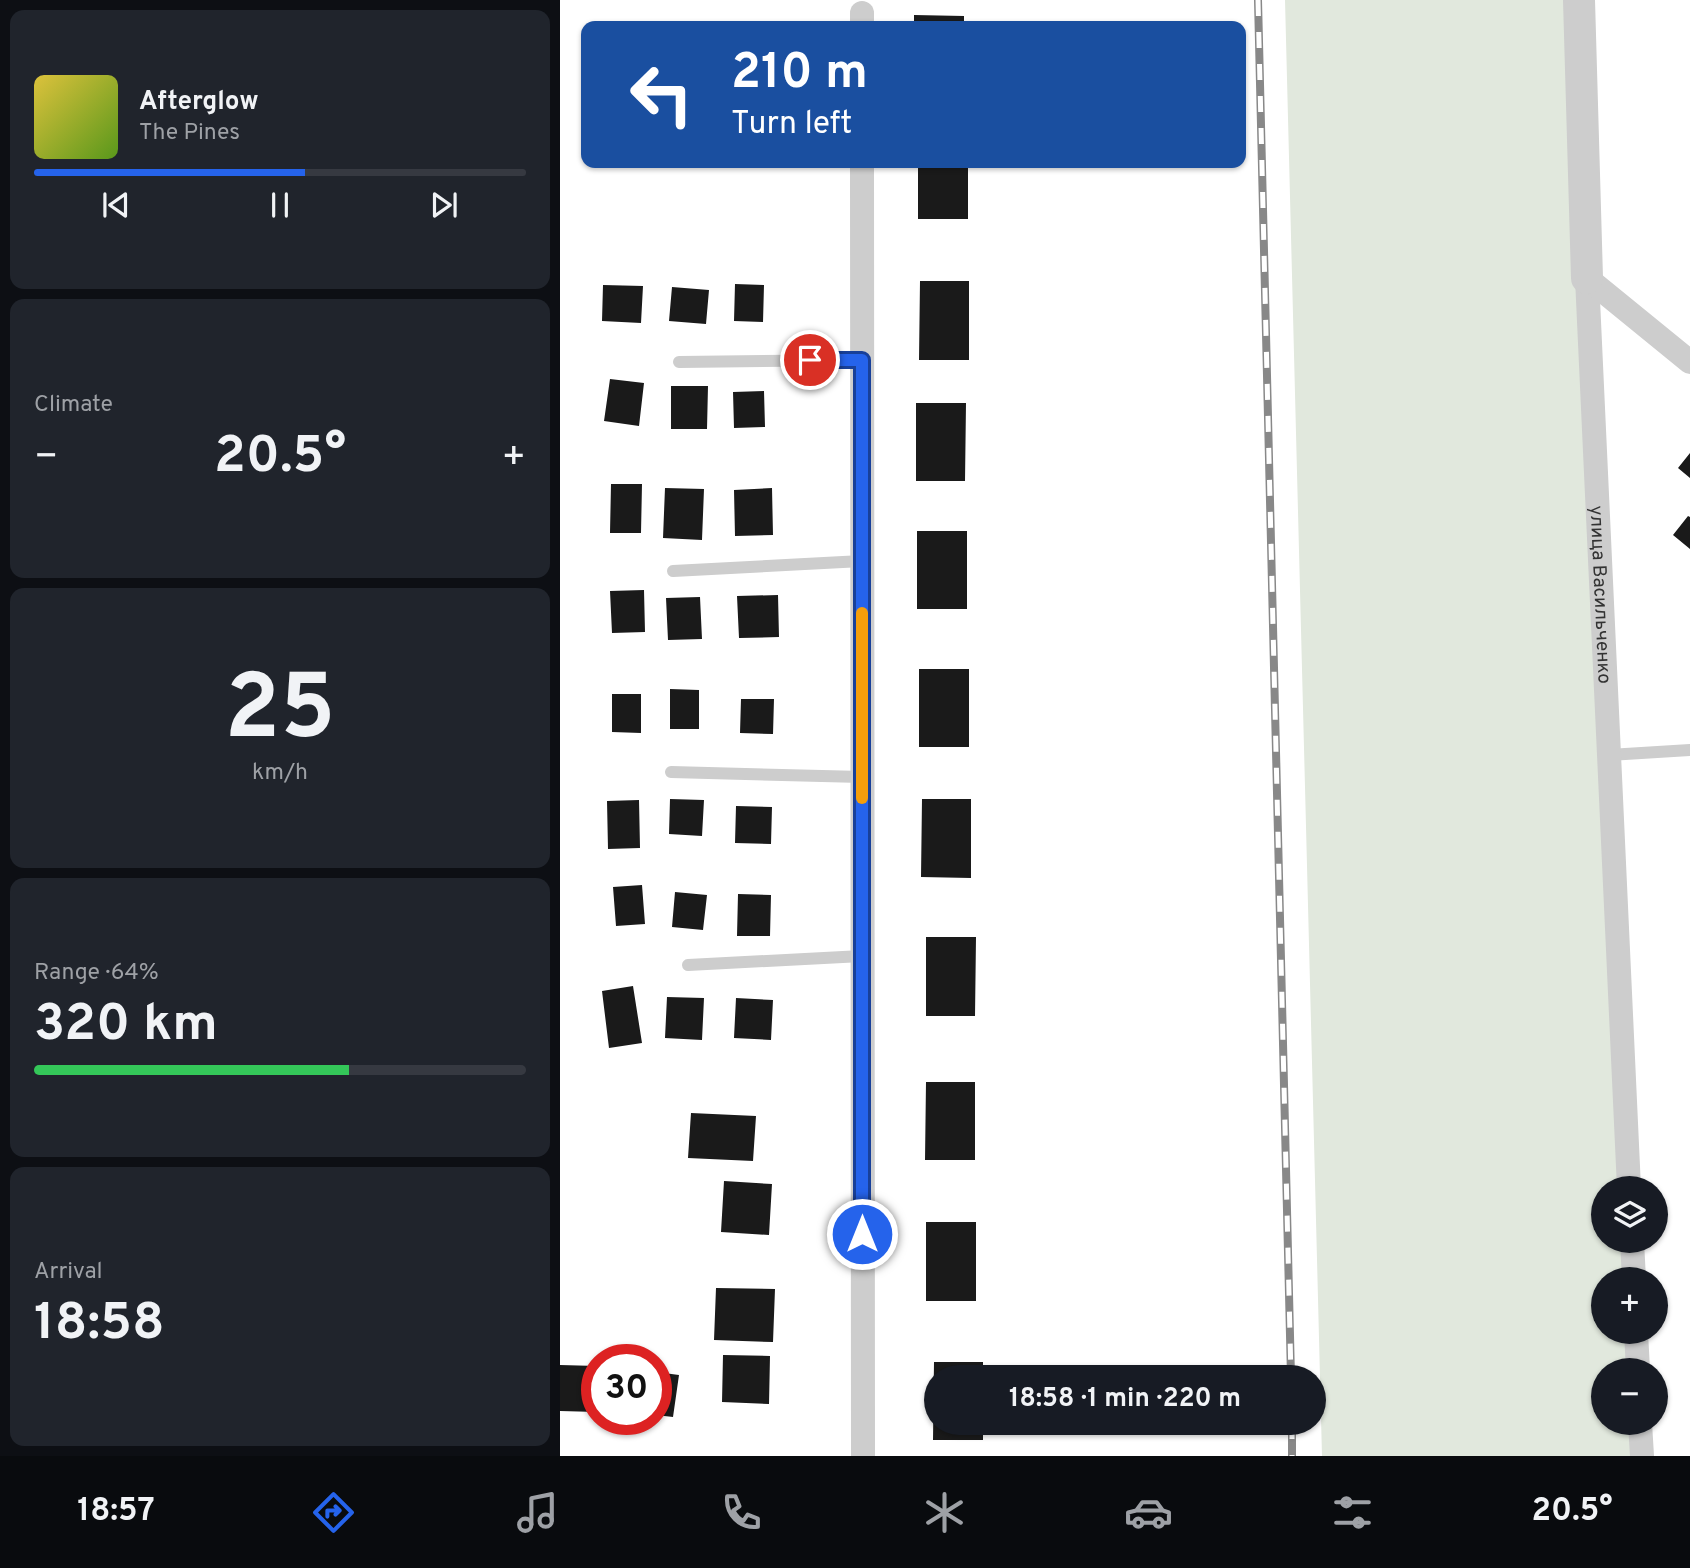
<!DOCTYPE html>
<html lang="en">
<head>
<meta charset="utf-8">
<style>
  :root { --surface:#171b24; --page:#20242c; --text:#f1f3f6; --muted:#9ea1a6; --line:#363941; --accent:#2563eb }
  body { margin:0; font-family:Overpass,sans-serif; background:var(--page); color:var(--text); height:100vh; display:flex; flex-direction:column; font-size:26px; white-space:nowrap }
  * { box-sizing:border-box; margin:0 }
  p { font-size:23px; color:var(--muted) }
  .icon { flex:none; width:38px; height:38px; fill:none; stroke:currentColor; stroke-width:2; stroke-linecap:round; stroke-linejoin:round }
  .map { position:relative; flex:1; overflow:hidden }
  .panel { display:flex; flex-direction:column; gap:10px; padding:10px; background:#0d0f14; width:560px }
  .panel>* { flex:none }
  .banner { position:absolute; left:21px; top:21px; width:665px; height:147px; border-radius:14px; box-shadow:0 2px 5px #0004; background:#1a4fa0; color:#fff; overflow:hidden }
  .tools { position:absolute; left:1031px; top:1176px; display:grid; gap:14px }
  .tools a { display:grid; place-items:center; width:77px; height:77px; border-radius:50%; background:var(--surface); box-shadow:0 2px 5px #0004; font-size:35px }
  .speed { position:absolute; left:21px; top:1344px; display:flex; gap:14px; font-size:35px; font-weight:700; text-align:center }
  .speed>* { display:grid; place-content:center; width:91px; height:91px; border-radius:50%; background:var(--surface); box-shadow:0 2px 5px #0004; line-height:1 }
  .speed .limit { border:10px solid #d22; background:#fff; color:#111 }
  .pin { position:absolute; display:grid; place-items:center; width:60px; height:60px; color:#fff; margin:-30px; border:4px solid #fff; border-radius:50%; box-shadow:0 2px 7px #0007 }
  .me { position:absolute; width:77px; margin:-38px; rotate:0deg; stroke-linejoin:round; filter:drop-shadow(0 0 5px #0008) }
  .turn { display:flex; align-items:center; gap:24px; height:147px; padding:0 35px; font-size:32px }
  .turn .icon { width:91px; height:91px; stroke-width:2.5 }
  .turn b { display:block; font-size:49px; line-height:60px }
  .big { font-size:52px; font-weight:700; line-height:1.1 }
  .panel .tile { flex:1; display:flex; flex-direction:column; justify-content:center; gap:10px; min-width:0; padding:0 24px; border-radius:14px; background:var(--page) }
  .panel .dial { align-items:center; gap:0 }
  .dial b { font-size:91px; line-height:1 }
  .song { display:flex; align-items:center; gap:21px }
  .cover { width:84px; height:84px; border-radius:10px; background:linear-gradient(135deg,hsl(50 70% 55%),hsl(90 70% 35%)) }
  .played { height:7px; border-radius:4px; background:linear-gradient(90deg,var(--accent) 55%,var(--line) 55%) }
  .keys { display:flex; justify-content:space-around; direction:ltr }
  .heat { display:flex; justify-content:space-between; align-items:center; font-size:38px; direction:ltr }
  .charge { height:10px; border-radius:5px; background:linear-gradient(90deg,#34c759 64%,var(--line) 0) }
  .trip { position:absolute; left:364px; top:1365px; width:402px; height:70px; border-radius:35px; background:var(--surface); box-shadow:0 2px 5px #0004; font-weight:700; line-height:70px; text-align:center }
  .dock { display:flex; height:112px; justify-content:space-around; align-items:center; background:#090b0e; color:var(--muted) }
  .dock .icon { width:49px; height:49px }
  .dock .selected { color:var(--accent) }
  .dock b { font-size:32px; color:var(--text) }
  main { display:flex; flex:1; min-height:0 }
  .map>svg:first-child { display:block }
  .green { fill:#e1e8dd }
  .building { fill:#1a1a1a }
  .lines { fill:none; stroke-linecap:round; stroke-linejoin:round }
  .service { stroke:#cdcdcd; stroke-width:12 }
  .minor { stroke:#cdcdcd; stroke-width:24 }
  .tertiary { stroke:#cdcdcd; stroke-width:32 }
  .rail-casing { stroke:#888; stroke-width:8 }
  .rail { stroke:#fff; stroke-width:5; stroke-dasharray:16; stroke-linecap:butt }
  .route-casing { stroke:#184099; stroke-width:18 }
  .route { stroke:#2563eb; stroke-width:12 }
  .slow { stroke:#f59e0b; stroke-width:12 }
  .labels { text-anchor:middle; stroke-width:7; stroke-linejoin:round; paint-order:stroke }
  .street-label { font-size:19px; fill:#333; stroke:#fff }
</style>
</head>
<body>
<main>
<section class="panel">
<div class="tile">
<div class="song"><i class="cover"></i><div><b>Afterglow</b><p>The Pines</p></div></div>
<div class="played"></div>
<div class="keys"><svg class="icon" aria-label="previous" viewBox="0 0 24 24"><path d="M18 5L8 12l10 7zM5 5v14"/></svg><svg class="icon" aria-label="pause" viewBox="0 0 24 24"><path d="M8 5v14M16 5v14"/></svg><svg class="icon" aria-label="next" viewBox="0 0 24 24"><path d="M6 5l10 7-10 7zM19 5v14"/></svg></div>
</div>
<div class="tile"><p>Climate</p>
<div class="heat"><a>−</a><b class="big">20.5°</b><a>+</a></div>
</div>
<div class="tile dial"><b>25</b><p>km/h</p></div>
<div class="tile"><p>Range · 64%</p><b class="big">320 km</b><div class="charge"></div></div>
<div class="tile"><p>Arrival</p><b class="big">18:58</b></div>
</section>
<div class="map">
<svg width="1130" height="1456" viewBox="0 0 1130 1456">
  <rect width="100%" height="100%" fill="#fff"/>
  <!-- green -->
  <path class="green" d="M725,0h295l51,1188h-28v53h31l2,38h-33v53h36l2,38h-38v53h40l2,33h-323z"/>
  <!-- building -->
  <path class="building" d="M354,15l50,1v10h-50z
    M358,163h50v56h-50z
    M360,281h49v79h-50z
    M175,284l29,1 -1,37 -29,-1z
    M43,285l40,1 -2,37 -39,-2z
    M112,287l37,3 -3,34 -37,-3z
    M50,379l34,4 -5,43 -35,-5z
    M111,386h37l-1,43h-36z
    M204,391l1,36 -31,1 -1,-36z
    M356,403h50l-1,78h-49z
    M1130,453v25l-12,-10z
    M51,484h31l-1,49h-31z
    M105,488l39,1 -2,51 -39,-2z
    M212,488l1,47 -38,1 -1,-46z
    M1128,516l2,1v32l-17,-14z
    M357,531h50v78h-50z
    M84,590l1,42 -33,1 -2,-42z
    M218,595l1,42 -40,1 -2,-42z
    M140,597l2,42 -34,1 -2,-42z
    M359,669h50v78h-50z
    M110,689l29,1v39h-29z
    M52,694h29v39l-29,-1z
    M181,699h33l-1,35 -33,-1z
    M110,799l34,1 -2,36 -33,-2z
    M362,799h49v79l-50,-1z
    M79,800l1,48 -32,1 -1,-48z
    M176,806l36,1 -1,37 -36,-1z
    M82,885l3,39 -29,2 -3,-39z
    M115,892l32,3 -4,35 -31,-3z
    M178,894l33,1 -1,41h-33z
    M366,937h50l-1,79h-49z
    M73,986l9,57 -33,5 -7,-57z
    M107,997l37,1 -2,42 -37,-2z
    M176,998l37,2 -2,40 -37,-2z
    M366,1082h49v78h-50z
    M131,1113l65,3 -3,45 -65,-3z
    M164,1181l48,3 -3,51 -48,-3z
    M366,1222h50v79h-50z
    M156,1288l59,1 -2,53 -59,-2z
    M163,1355l47,1 -1,48 -47,-2z
    M374,1362h49v15h-47v46h47v17h-50z
    M0,1365l37,1v46l-37,-1z
    M96,1372l23,3 -6,42 -17,-2z"/>
  <g class="lines">
    <!-- service -->
    <path class="service" d="M119,362l183,-2
      M113,571l189,-10
      M1049,755l81,-5
      M111,772l191,5
      M128,965l174,-9"/>
    <!-- minor -->
    <g class="minor">
      <path d="M302,26v-13"/>
      <path d="M302,163l1,1293"/>
      <path id="s1" d="M1027,278l42,910"/>
      <path d="M1027,278l103,84"/>
      <path d="M1072,1241l2,38"/>
      <path d="M1076,1332l2,38"/>
      <path d="M1080,1423l2,33"/>
    </g>
    <!-- tertiary -->
    <path class="tertiary" d="M1019,0l8,278"/>
    <defs>
      <path id="rail" d="M698,0l33,1377
        M732,1423v33"/>
    </defs>
    <!-- rail casing -->
    <use href="#rail" class="rail-casing"/>
    <!-- rail -->
    <use href="#rail" class="rail"/>
  </g>
  <g class="lines">
    <defs>
      <path id="route" d="M250,360h52v874"/>
    </defs>
    <!-- route casing -->
    <use href="#route" class="route-casing"/>
    <!-- route -->
    <use href="#route" class="route"/>
    <!-- slow -->
    <path class="slow" d="M302,613v185"/>
  </g>
  <g class="labels">
    <!-- street labels -->
    <g class="street-label">
      <text dy="7" stroke="none"><textPath href="#s1" startOffset="317">улица Васильченко</textPath></text>
    </g>
  </g>
</svg>
<div class="tools">
<a><svg class="icon" aria-label="layers" viewBox="0 0 24 24"><path d="M12 4l9 5-9 5-9-5zM3 14l9 5 9-5"/></svg></a>
<a>+</a>
<a>−</a>
</div>
<div class="speed"><div class="limit">30</div></div>
<div class="pin" style="left:250px;top:360px;background:#d93025"><svg class="icon" aria-label="arrive" viewBox="0 0 24 24"><path d="M6 21V4h12l-3 4 3 4H6"/></svg></div>
<svg class="me" style="left:302px;top:1234px" viewBox="-20 -20 40 40"><circle r="17" fill="#2563eb" stroke="#fff" stroke-width="3"/><path d="M0-11L8 9 0 5-8 9z" fill="#fff"/></svg>
<div class="trip">18:58 · 1 min · 220 m</div>
<div class="banner">
<div class="turn"><svg class="icon" aria-label="left" viewBox="0 0 24 24"><path d="M17 20v-9H6M10 6l-5 5 5 5"/></svg><div><b>210 m</b>Turn left</div></div>
</div>
</div>
</main>
<nav class="dock">
<b>18:57</b>
<svg class="icon selected" aria-label="directions" viewBox="0 0 24 24"><path d="M12 3l9 9-9 9-9-9zM9 14v-3h6M13 9l2 2-2 2"/></svg>
<svg class="icon" aria-label="music" viewBox="0 0 24 24"><path d="M9 18V5l10-2v13"/><circle cx="6" cy="18" r="3"/><circle cx="16" cy="16" r="3"/></svg>
<svg class="icon" aria-label="phone" viewBox="0 0 24 24"><path d="M5 4h4l2 5-3 2q2 4 5 5l2-3 5 2v4C11 20 4 13 5 4z"/></svg>
<svg class="icon" aria-label="climate" viewBox="0 0 24 24"><path d="M12 3v18M4 7l16 10M4 17L20 7"/></svg>
<svg class="icon" aria-label="car" viewBox="0 0 24 24"><path d="M5 17H2v-5l4-1 3-4h7l3 4 3 1v5h-3M9 17h6M6 11h13"/><circle cx="7" cy="17" r="2"/><circle cx="17" cy="17" r="2"/></svg>
<svg class="icon" aria-label="filters" viewBox="0 0 24 24"><path d="M4 7h16M4 17h16"/><circle cx="9" cy="7" r="2"/><circle cx="15" cy="17" r="2"/></svg>
<b>20.5°</b>
</nav>
</body>
</html>
